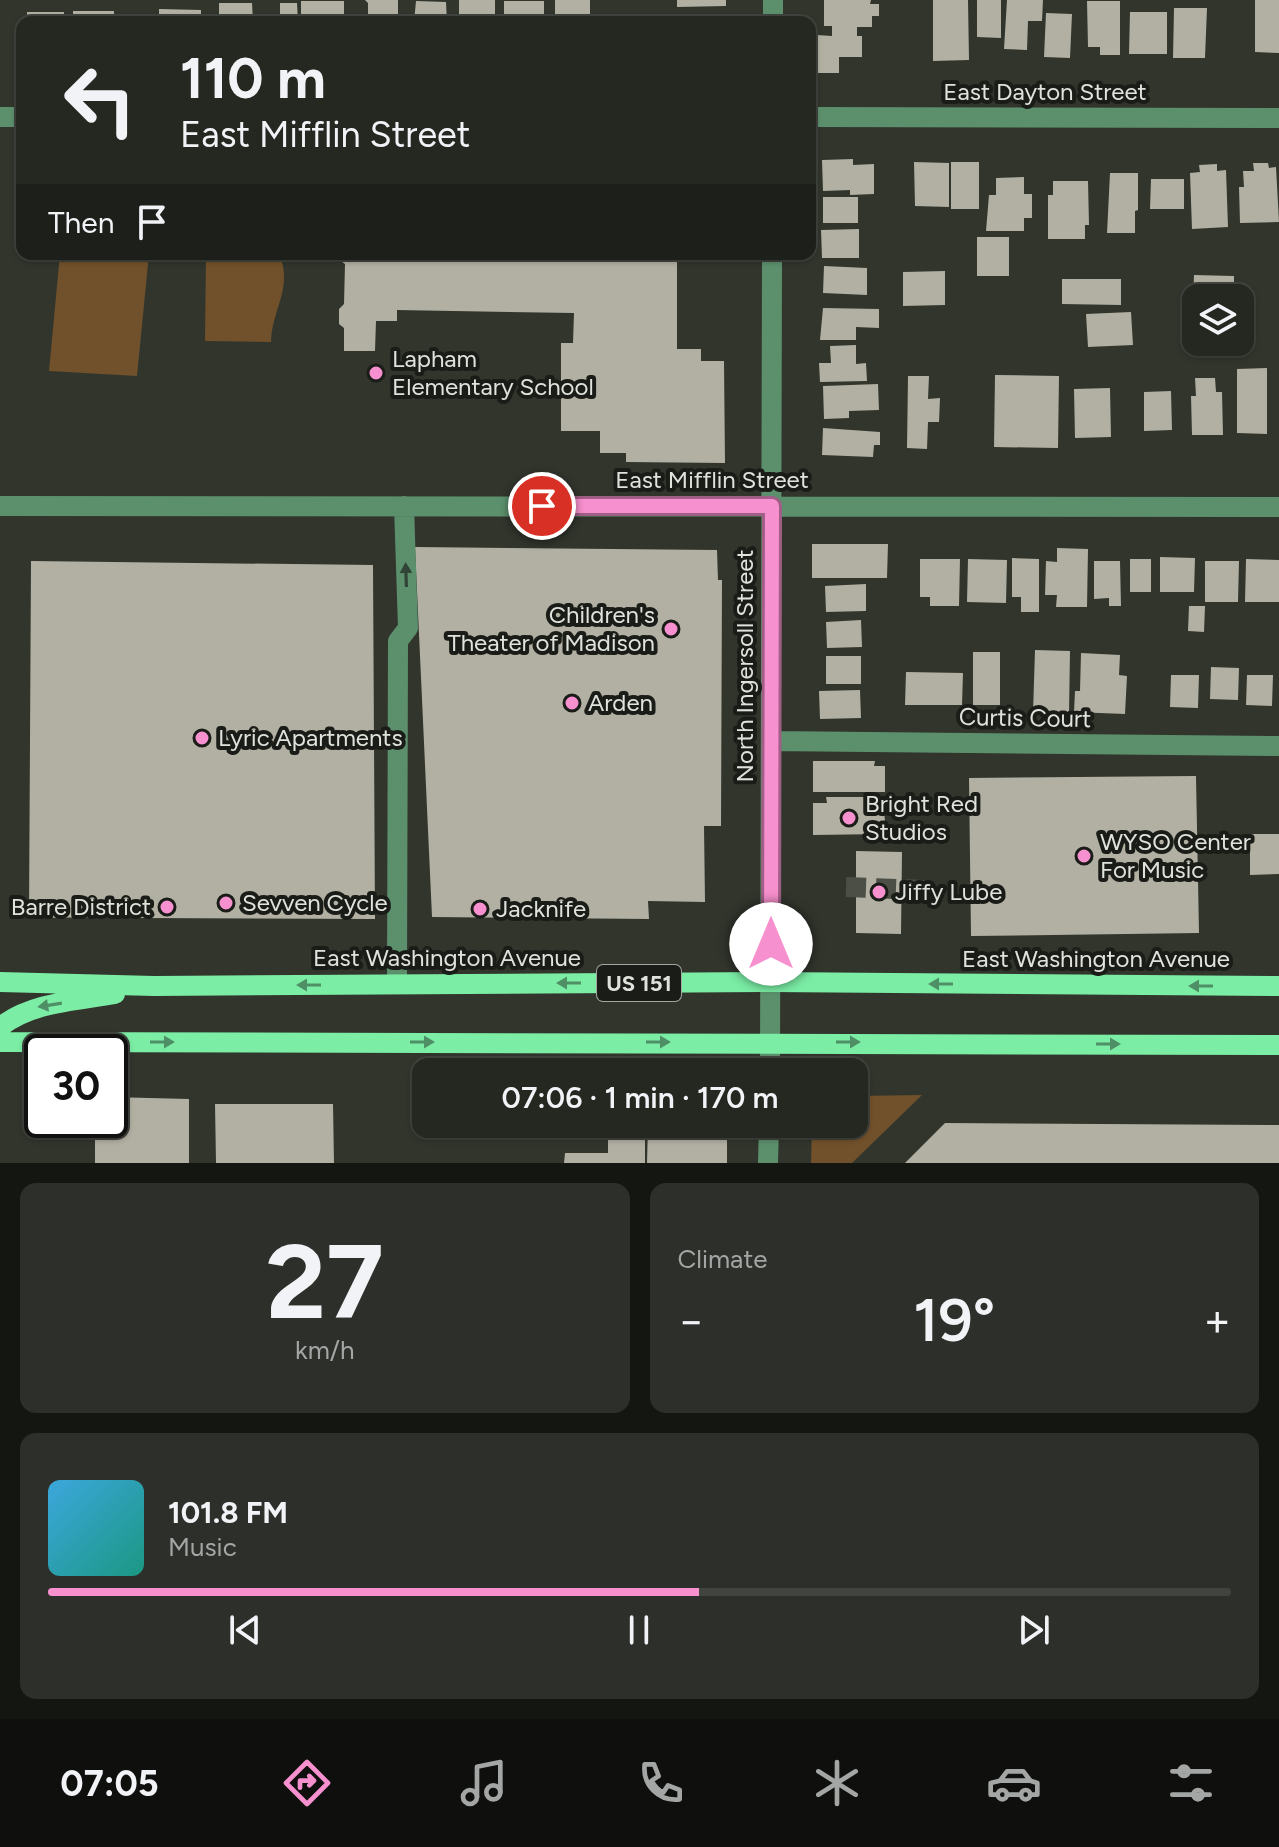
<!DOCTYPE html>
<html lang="en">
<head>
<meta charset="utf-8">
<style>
  :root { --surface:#252821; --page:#2d302a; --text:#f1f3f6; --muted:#a3a6a5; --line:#42443f; --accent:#f790ce }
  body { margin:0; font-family:Figtree,sans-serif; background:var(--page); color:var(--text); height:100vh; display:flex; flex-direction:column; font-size:30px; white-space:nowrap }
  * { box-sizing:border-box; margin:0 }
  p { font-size:26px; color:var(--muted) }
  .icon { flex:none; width:44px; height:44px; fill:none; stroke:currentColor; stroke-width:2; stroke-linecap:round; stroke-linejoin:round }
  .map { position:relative; height:1163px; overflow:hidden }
  .side { display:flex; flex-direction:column; gap:20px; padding:20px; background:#141612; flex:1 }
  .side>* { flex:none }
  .banner { position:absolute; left:16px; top:16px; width:800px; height:244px; border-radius:16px; box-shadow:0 2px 6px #0004,0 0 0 2px var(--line); background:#252821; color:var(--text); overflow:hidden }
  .buttons { position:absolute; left:1182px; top:284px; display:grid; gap:16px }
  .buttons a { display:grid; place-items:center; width:72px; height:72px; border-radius:16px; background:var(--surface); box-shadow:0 2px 6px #0004,0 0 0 2px var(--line); font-size:40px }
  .speed { position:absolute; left:24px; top:1034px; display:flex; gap:16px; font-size:40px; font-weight:700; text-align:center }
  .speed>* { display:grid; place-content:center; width:104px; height:104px; border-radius:50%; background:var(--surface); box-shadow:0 2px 6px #0004,0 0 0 2px var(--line); line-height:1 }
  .speed .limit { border:4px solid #111; border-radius:12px; background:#fff; color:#111 }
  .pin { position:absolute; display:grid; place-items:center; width:68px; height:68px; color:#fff; margin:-34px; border:4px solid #fff; border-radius:50%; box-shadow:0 2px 8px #0007 }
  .me { position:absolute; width:88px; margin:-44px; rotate:0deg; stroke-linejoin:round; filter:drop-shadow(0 0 6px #0008) }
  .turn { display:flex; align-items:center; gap:28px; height:168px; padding:0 32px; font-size:36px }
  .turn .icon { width:104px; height:104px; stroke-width:2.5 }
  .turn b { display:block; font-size:56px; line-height:68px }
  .then { display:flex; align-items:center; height:76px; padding:0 32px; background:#0003; gap:16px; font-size:30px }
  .big { font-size:60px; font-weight:600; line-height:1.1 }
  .side .widget { flex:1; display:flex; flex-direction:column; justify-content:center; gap:12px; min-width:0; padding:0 28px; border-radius:16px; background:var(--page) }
  .side .dial { align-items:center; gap:0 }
  .dial b { font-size:104px; line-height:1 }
  .song { display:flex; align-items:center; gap:24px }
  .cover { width:96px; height:96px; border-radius:12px; background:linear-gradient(135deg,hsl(200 70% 55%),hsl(170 70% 35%)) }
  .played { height:8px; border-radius:4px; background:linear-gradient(90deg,var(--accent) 55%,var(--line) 55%) }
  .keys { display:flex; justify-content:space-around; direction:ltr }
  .heat { display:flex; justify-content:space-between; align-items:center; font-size:44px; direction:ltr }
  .side .tiles { flex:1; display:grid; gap:20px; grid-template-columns:1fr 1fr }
  .widget:last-child { grid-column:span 2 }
  .trip { position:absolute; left:412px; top:1058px; width:456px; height:80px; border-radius:16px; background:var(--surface); box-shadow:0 2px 6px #0004,0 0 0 2px var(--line); font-weight:600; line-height:80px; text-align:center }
  .menu { display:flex; height:128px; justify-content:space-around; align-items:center; background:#0f100d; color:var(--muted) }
  .menu .icon { width:56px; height:56px }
  .menu .current { color:var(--accent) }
  .menu b { font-size:36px; color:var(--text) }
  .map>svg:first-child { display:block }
  .green { fill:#71512b }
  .building { fill:#b2b0a3 }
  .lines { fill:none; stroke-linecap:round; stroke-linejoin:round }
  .minor-tunnel { stroke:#4b4f46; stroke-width:20; stroke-dasharray:20 10; stroke-linecap:butt }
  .minor { stroke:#5c906d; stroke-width:20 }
  .major { stroke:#7beda5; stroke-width:20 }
  .oneway { fill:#314536 }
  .oneway2 { fill:#4f8f66 }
  .route-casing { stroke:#a15e86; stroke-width:20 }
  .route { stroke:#f790ce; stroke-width:14 }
  .poi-dot { fill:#f790ce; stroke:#1a1c18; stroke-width:3 }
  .labels { text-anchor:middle; stroke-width:8; stroke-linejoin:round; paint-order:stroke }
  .shield { fill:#1a1c18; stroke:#a5a7a1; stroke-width:2 }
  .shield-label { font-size:22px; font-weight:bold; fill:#e0e2dc }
  .street-label { font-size:24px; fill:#e0e2dc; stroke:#1a1c18 }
  .poi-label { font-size:24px; fill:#e0e2dc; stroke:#1a1c18; text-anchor:start }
</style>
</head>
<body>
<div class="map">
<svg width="1279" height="1163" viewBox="0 0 1279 1163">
  <rect width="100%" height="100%" fill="#31352c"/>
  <!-- green -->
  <path class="green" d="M60,254h89l-12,122 -88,-5z
    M206,254h73c15,33 -8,57 -8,88l-66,-1z
    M922,1095l-70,68h-41l1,-39h42v-28z"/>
  <!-- building -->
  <path class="building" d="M365,0h33v22h-30v-19z
    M459,0h36v22h-36z
    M555,0h35v22h-35z
    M677,0h49v6l-49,1z
    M824,0h47l-1,4h9v12h-7v11h-15v9h5v21h-23v16h-22v-38l15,1v-10h-8z
    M933,0h35l1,60 -36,1z
    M977,0h24v38l-24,-1z
    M1007,0h36l-1,21h-14l-1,29 -23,-1z
    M1255,0h24v53l-24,-1z
    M301,1h43v21h-43z
    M416,1l30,1 1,20h-33z
    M504,1h40v21h-40z
    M1087,1h33v54h-20v-8h-12z
    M219,3h33l1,19h-34z
    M280,3h17l1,19h-18z
    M1174,8h33l-2,50h-32z
    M159,9l42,1v12h-42z
    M73,11h41v11h-41z
    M27,12h37v10h-37z
    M1130,12h37v42h-38z
    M1046,13l26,1 -2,44 -26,-1z
    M853,159v6l21,-1v30l-24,1v-5l-27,1 -1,-31z
    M914,162l35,1v44l-34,-1z
    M951,162h28v47h-28z
    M1253,163h15l1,5 7,-1 3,55 -39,1 -1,-36h5l-1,-16h11z
    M1217,164v7l9,-1 2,57 -36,2 -2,-56 10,-1 -1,-7z
    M1110,173h28v37l-3,1v22h-28z
    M1024,177v17h8v24h-8v13h-38l3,-36h7v-17z
    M1151,179h33v30h-34z
    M1053,181h35l1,44h-4v14h-37v-44h5z
    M823,197h35v26h-35z
    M859,229v29h-37l-1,-28z
    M977,237h32v39h-32z
    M339,254h338v95h24v12h23l1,102 -99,-1v-9h-26v-22h-39v-88h12l1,-30 -177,-3v11h-21l-1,30h-31v-23l-5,-4v-15l5,-5 1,-40 -7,-5z
    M824,266l43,2v27l-44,-2z
    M945,271v34l-42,1v-34z
    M1194,275l40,1v22h-38v7h-3z
    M1062,279h59v26l-59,-1z
    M823,308l56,1v19l-23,-1v13h-36z
    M1131,312l2,33 -45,2 -2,-33z
    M856,345v19l10,-1 1,18 -47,1 -1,-19h12l-1,-17z
    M1267,368v66l-30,-1v-64z
    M995,375l64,1 -1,72 -64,-1z
    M908,376h21l-1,23 12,-1 -1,24h-11l-1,27 -20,-1z
    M1195,378h20l1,14h6l1,43h-31l-1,-39h5z
    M878,384l1,26 -30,1v7l-25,1 -1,-33z
    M1110,388l1,49 -36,1 -1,-49z
    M1171,391l1,39 -28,1v-39z
    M823,428l57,4v13h-6l-1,12 -51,-2z
    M812,544h76l-1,34h-75z
    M415,547l302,3 1,30h4l-1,246h-17l1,76 -57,-1 1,18 -217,-2z
    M1057,548l31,1 -1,58h-31l1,-12h-12l1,-34 11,1z
    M1160,557l35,1 -1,34h-34z
    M1012,558l27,1v53h-18v-15h-9z
    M920,559h40l-1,47h-29v-9h-10z
    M968,559l39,1 -1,43 -39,-1z
    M1130,559h21v33h-21z
    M1246,559l33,1v42h-34z
    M31,561l342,4 2,354 -238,-1v-8h-26v7l-82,1z
    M1094,561h26l1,45h-12v-8l-15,1z
    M1205,561h34l-1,41h-33z
    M866,584v27l-40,1 -1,-26z
    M1189,606h16l-1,26 -16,-1z
    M861,620l1,27 -35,1 -1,-26z
    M1035,650l35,1 -1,63 -36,-1z
    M973,652h27v53h-27z
    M1081,653l39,2 -1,20 8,1 -2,38 -51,-2 1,-21h5z
    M826,656h35v28h-35z
    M1211,667l28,1 -1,32 -28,-1z
    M906,672l57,1 -1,32h-57z
    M1171,675h28l-1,33 -28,-1z
    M1247,675h26l-1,31 -26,-1z
    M860,690l1,28 -41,1 -1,-28z
    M813,761h62l-1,5h11v26h-72z
    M1196,776l3,157 -228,3 -2,-158z
    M826,797h57l3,37 -73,1v-32h14z
    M1250,834h29v40l-29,1z
    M856,851l46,1 -1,82 -45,-1z
    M110,1097l79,2v64h-94v-43h15z
    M215,1104h118l1,59h-118z
    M945,1123l334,2v38h-374z
    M608,1124h37v39h-81l1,-10h43z
    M648,1124h79v39h-80z"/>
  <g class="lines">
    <!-- minor-tunnel -->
    <path class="minor-tunnel" d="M846,887l78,3"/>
    <!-- minor -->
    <path class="minor" d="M773,22v-22
      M0,117h22
      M810,117l469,1
      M0,506l1279,1
      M771,741l508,5
      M397,984l1,-343 10,-13 -4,-122
      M770,1072l2,-818
      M768,1163l1,-39"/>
    <!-- major -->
    <path class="major" d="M0,982l154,4 617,-4 508,4
      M0,1027c32,-25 76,-26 115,-33
      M0,1042l1279,3"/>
  </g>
  <!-- one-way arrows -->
  <defs><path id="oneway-solid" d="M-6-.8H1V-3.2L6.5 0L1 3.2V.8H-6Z" transform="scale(2)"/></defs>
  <use class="oneway" href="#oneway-solid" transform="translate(406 575) rotate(-92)"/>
  <g class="oneway2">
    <use href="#oneway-solid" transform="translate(569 983) rotate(180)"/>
    <use href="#oneway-solid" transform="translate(941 984) rotate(-180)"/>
    <use href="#oneway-solid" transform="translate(309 985) rotate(180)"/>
    <use href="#oneway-solid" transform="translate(1201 986) rotate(-180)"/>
    <use href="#oneway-solid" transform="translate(50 1005) rotate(171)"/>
    <use href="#oneway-solid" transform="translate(162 1042)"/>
    <use href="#oneway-solid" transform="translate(422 1042)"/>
    <use href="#oneway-solid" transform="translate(658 1042)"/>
    <use href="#oneway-solid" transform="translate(848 1042)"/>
    <use href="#oneway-solid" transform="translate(1108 1044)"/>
  </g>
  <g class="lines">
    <defs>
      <path id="route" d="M542,506h230l-1,438"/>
    </defs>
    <!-- route casing -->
    <use href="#route" class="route-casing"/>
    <!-- route -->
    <use href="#route" class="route"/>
  </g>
  <!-- markers -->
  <g class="poi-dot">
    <circle cx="376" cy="373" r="8"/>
    <circle cx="671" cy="629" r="8"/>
    <circle cx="572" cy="703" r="8"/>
    <circle cx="202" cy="738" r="8"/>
    <circle cx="849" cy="818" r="8"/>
    <circle cx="1084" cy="856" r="8"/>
    <circle cx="879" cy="892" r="8"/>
    <circle cx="226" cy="903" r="8"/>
    <circle cx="167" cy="907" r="8"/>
    <circle cx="480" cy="909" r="8"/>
  </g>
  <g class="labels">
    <!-- shield labels -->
    <rect class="shield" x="597" y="965" width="84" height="36" rx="6"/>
    <g class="shield-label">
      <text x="639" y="991">US 151</text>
    </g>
    <!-- street labels -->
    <g class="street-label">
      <text x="1045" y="100">East Dayton Street</text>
      <text x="712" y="488">East Mifflin Street</text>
      <text transform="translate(745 666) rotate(-90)" y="8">North Ingersoll Street</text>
      <text transform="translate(1025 718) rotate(1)" y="8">Curtis Court</text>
      <text x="447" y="966">East Washington Avenue</text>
      <text x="1096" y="967">East Washington Avenue</text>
    </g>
    <!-- poi labels -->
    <g class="poi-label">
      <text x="392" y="367">Lapham<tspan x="392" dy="28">Elementary School</tspan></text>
      <text x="655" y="623" text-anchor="end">Children's<tspan x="655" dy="28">Theater of Madison</tspan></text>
      <text x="588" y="711">Arden</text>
      <text x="218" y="746">Lyric Apartments</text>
      <text x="865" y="812">Bright Red<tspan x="865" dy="28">Studios</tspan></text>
      <text x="1100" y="850">WYSO Center<tspan x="1100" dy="28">For Music</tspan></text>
      <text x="895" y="900">Jiffy Lube</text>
      <text x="242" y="911">Sevven Cycle</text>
      <text x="151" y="915" text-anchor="end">Barre District</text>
      <text x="496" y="917">Jacknife</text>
    </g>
  </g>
</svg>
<div class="buttons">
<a><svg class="icon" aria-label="layers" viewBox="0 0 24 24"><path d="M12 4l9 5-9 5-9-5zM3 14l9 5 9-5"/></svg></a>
</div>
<div class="speed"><div class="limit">30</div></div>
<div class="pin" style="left:542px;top:506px;background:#d93025"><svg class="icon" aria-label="arrive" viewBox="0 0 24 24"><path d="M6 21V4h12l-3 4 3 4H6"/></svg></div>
<svg class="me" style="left:771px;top:944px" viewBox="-20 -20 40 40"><circle r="19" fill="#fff"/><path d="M0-13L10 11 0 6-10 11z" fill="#f790ce"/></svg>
<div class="trip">07:06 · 1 min · 170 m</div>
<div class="banner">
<div class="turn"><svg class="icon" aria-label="left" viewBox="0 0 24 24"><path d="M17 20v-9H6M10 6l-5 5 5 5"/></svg><div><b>110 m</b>East Mifflin Street</div></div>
<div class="then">Then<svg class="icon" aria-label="arrive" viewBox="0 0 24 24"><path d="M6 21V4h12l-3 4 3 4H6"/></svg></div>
</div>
</div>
<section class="side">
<div class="tiles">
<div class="widget dial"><b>27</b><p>km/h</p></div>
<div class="widget"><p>Climate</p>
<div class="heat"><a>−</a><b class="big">19°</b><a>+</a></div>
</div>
<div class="widget">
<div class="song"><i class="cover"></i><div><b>101.8 FM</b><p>Music</p></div></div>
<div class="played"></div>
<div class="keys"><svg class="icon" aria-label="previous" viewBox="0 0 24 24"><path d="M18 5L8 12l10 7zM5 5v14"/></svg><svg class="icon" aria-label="pause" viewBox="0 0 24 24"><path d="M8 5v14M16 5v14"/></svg><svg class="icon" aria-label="next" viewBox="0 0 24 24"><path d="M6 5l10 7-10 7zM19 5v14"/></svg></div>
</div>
</div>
</section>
<nav class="menu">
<b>07:05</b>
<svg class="icon current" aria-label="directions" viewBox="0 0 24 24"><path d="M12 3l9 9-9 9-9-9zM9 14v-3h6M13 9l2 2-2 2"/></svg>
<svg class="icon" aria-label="music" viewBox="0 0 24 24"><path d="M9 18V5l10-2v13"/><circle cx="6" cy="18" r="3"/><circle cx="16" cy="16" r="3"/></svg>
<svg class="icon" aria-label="phone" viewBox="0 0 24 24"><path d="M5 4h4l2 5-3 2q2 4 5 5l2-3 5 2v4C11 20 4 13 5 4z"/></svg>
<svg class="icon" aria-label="climate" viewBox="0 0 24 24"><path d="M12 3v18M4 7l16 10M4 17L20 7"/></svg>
<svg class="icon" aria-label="car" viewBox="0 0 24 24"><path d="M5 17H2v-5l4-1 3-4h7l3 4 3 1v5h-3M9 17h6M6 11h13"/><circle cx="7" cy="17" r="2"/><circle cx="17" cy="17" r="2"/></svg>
<svg class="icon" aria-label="filters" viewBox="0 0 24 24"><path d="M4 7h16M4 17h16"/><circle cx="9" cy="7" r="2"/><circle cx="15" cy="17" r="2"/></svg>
</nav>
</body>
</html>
